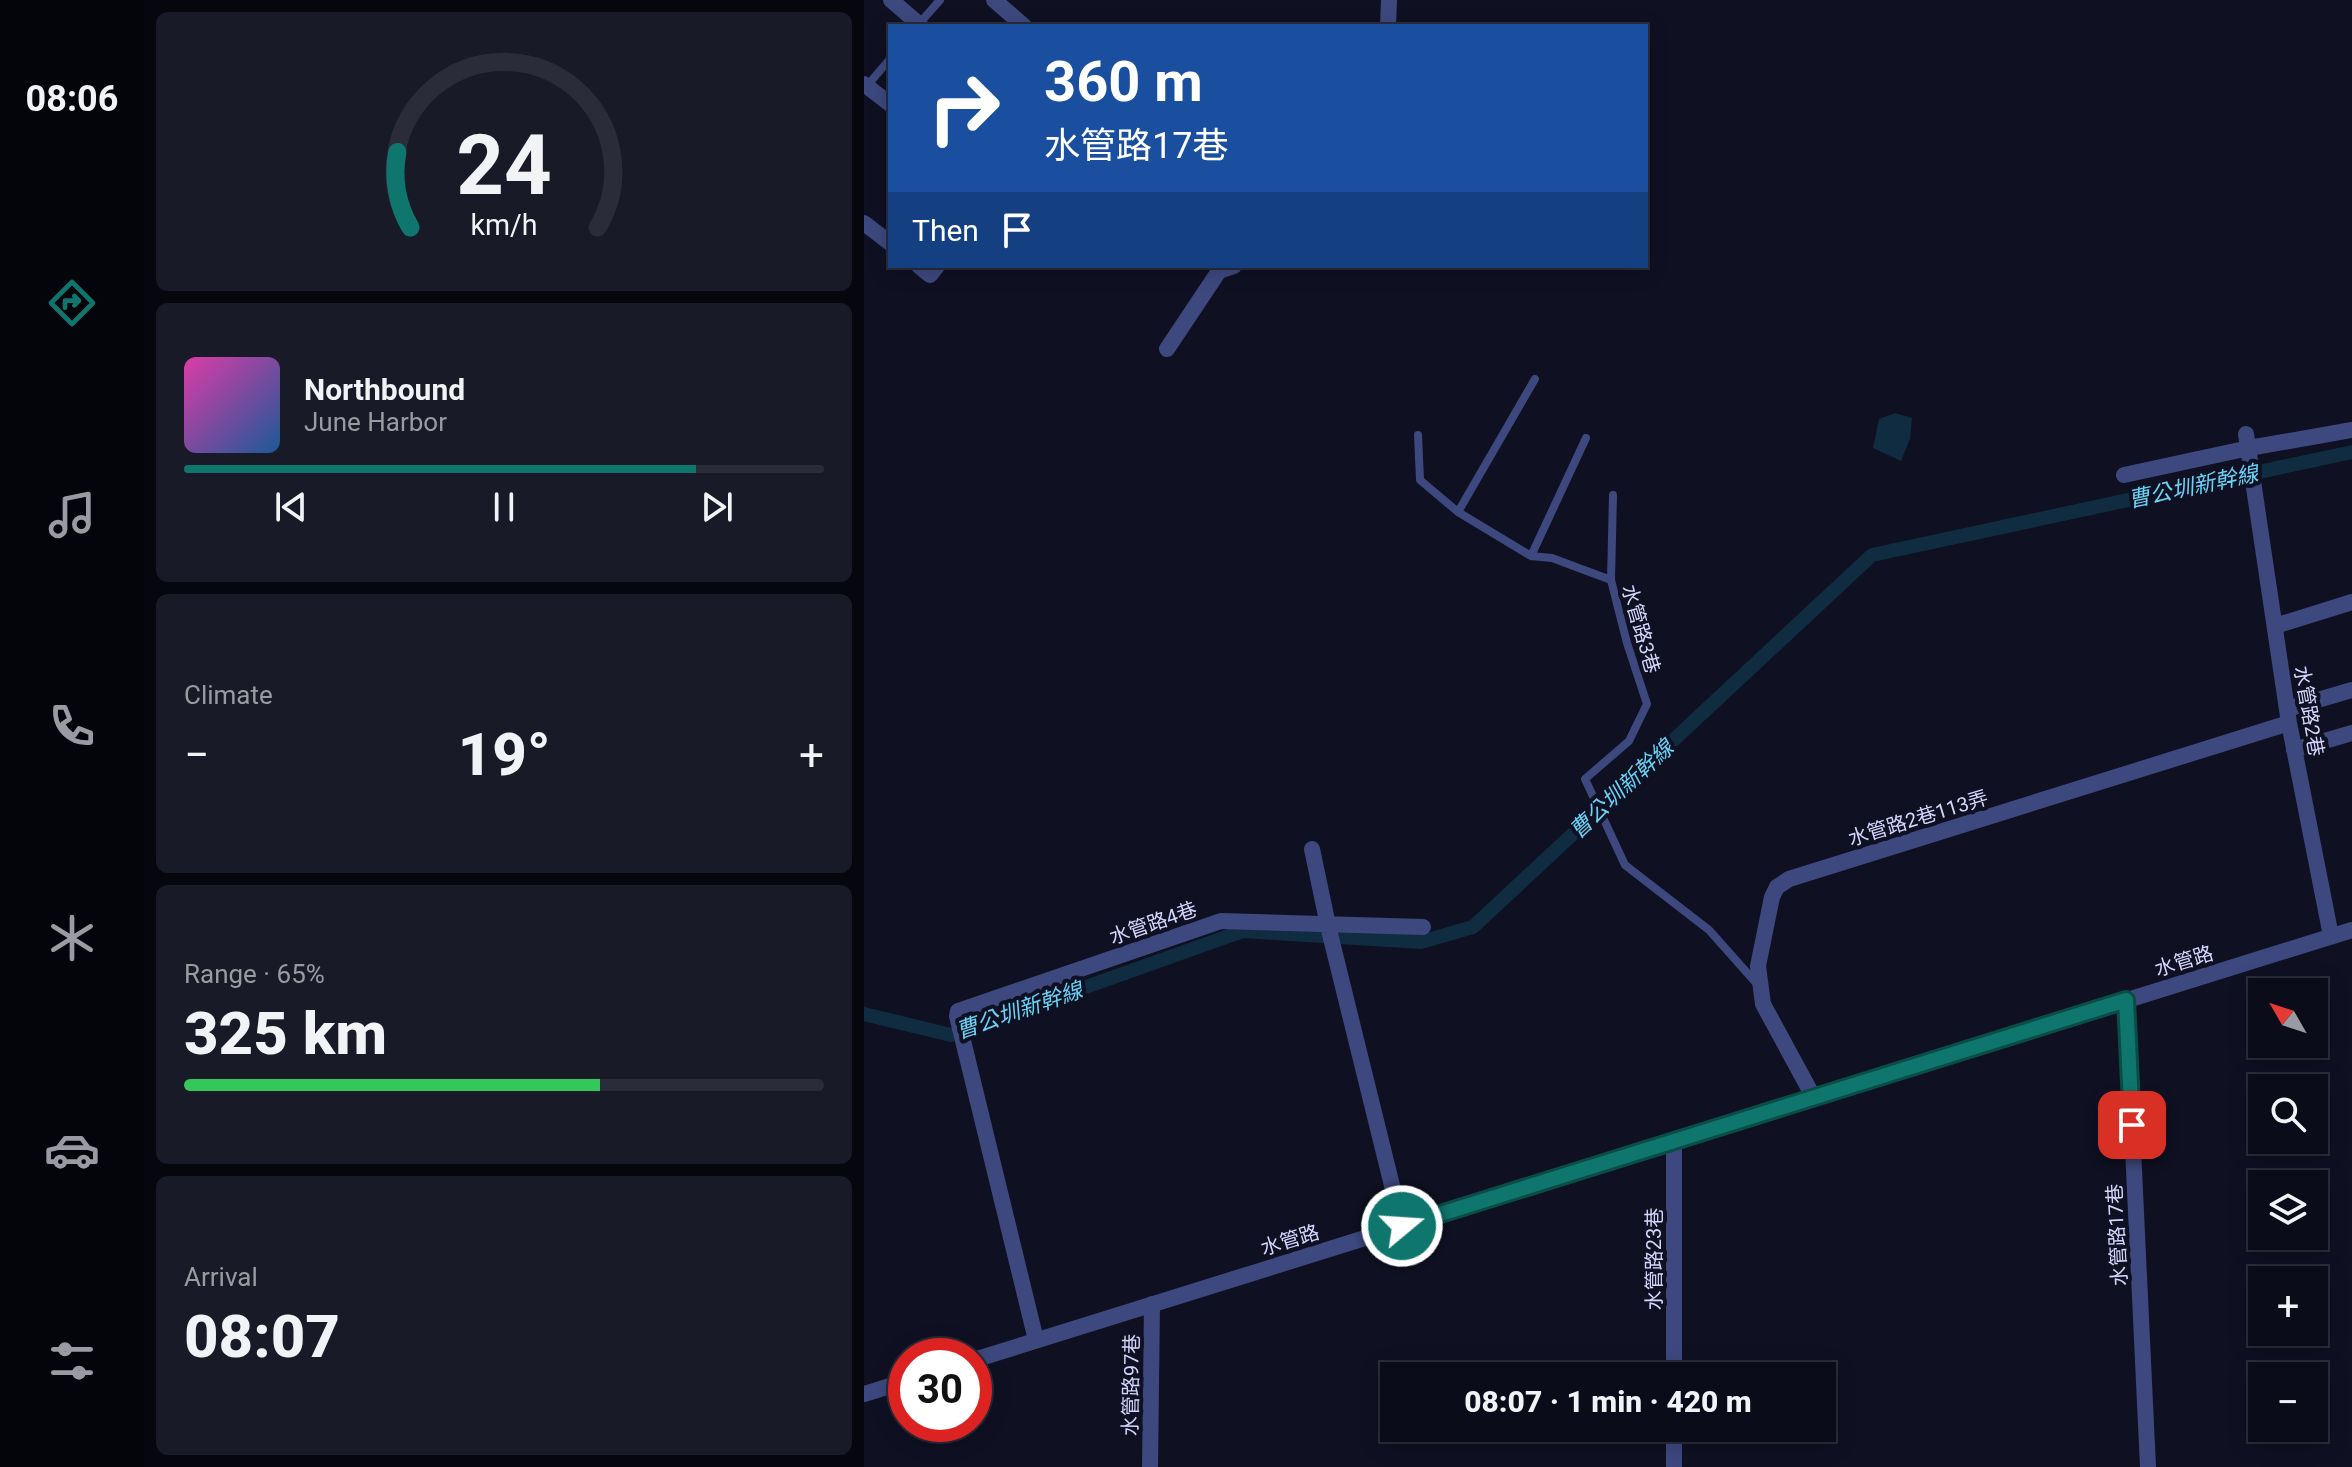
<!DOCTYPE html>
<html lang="en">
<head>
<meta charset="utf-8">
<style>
  :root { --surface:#0b0c1a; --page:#191a27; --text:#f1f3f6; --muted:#9a9ba2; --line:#2b2c39; --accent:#0f766e }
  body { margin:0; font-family:Roboto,"Noto Sans TC",sans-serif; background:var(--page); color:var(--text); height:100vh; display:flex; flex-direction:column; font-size:30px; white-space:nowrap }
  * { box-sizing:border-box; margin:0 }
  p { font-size:26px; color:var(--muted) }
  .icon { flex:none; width:44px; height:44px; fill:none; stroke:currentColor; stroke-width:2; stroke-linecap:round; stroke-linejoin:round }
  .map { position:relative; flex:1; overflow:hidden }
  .panel { display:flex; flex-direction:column; gap:12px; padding:12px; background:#06070e; width:720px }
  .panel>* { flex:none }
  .top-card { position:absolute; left:24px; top:24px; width:760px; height:244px; border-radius:0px; box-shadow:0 4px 20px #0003,0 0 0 2px var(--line); background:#1a4fa0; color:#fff; overflow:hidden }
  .needle { width:52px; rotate:309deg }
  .buttons { position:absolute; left:1384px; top:978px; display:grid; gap:16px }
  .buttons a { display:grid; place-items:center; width:80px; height:80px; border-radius:0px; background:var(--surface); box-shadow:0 4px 20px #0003,0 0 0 2px var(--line); font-size:40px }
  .speed { position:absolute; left:24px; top:1338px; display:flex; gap:16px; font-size:40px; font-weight:700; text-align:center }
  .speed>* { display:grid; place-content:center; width:104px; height:104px; border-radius:50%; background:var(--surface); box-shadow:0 4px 20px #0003,0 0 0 2px var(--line); line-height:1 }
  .speed .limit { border:12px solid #d22; background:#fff; color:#111 }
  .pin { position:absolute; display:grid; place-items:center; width:68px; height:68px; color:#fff; margin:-34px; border-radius:16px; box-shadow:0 4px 12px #0006 }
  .me { position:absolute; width:88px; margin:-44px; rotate:72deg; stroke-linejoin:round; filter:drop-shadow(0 0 6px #0008) }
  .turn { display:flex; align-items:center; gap:28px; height:168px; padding:0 24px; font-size:36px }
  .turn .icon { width:104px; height:104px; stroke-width:2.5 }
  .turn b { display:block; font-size:56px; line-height:68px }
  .then { display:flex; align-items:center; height:76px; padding:0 24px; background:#0003; gap:16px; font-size:30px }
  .big { font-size:60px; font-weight:800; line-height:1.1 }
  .panel .widget { flex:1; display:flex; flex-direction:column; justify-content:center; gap:12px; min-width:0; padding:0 28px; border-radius:12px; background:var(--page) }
  .panel .dial { align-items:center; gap:0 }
  .dial svg { height:208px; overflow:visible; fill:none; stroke:var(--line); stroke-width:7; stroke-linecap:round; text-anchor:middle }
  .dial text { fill:var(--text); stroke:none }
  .song { display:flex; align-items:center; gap:24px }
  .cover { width:96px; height:96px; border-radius:12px; background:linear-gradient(135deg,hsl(320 70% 55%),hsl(210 70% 35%)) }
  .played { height:8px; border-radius:4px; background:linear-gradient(90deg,var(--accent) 80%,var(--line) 80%) }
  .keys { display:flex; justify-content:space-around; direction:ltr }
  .heat { display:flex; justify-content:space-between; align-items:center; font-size:44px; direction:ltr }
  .charge { height:12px; border-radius:6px; background:linear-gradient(90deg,#34c759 65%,var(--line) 0) }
  .trip { position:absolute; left:516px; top:1362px; width:456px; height:80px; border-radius:0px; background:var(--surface); box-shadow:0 4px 20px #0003,0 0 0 2px var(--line); font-weight:800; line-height:80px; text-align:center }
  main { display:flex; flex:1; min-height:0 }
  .menu { display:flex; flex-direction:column; width:144px; justify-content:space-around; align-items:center; background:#04050a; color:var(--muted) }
  .menu .icon { width:56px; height:56px }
  .menu .on { color:var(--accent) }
  .menu b { font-size:36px; color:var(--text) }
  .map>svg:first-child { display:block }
  .water { fill:#0f2c41 }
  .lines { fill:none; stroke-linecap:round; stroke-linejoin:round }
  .canal { stroke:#0f2c41; stroke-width:14 }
  .lane { stroke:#3d497e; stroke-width:8 }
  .street { stroke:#3d497e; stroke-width:16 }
  .route-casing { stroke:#0a4d48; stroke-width:20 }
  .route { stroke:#0f766e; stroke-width:14 }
  .labels { text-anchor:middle; stroke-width:8; stroke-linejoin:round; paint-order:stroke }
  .street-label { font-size:20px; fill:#d3d7fc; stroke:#0f1022 }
  .water-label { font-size:22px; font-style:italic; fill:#68d3f6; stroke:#0f1022 }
</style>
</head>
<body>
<main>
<nav class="menu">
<b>08:06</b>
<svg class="icon on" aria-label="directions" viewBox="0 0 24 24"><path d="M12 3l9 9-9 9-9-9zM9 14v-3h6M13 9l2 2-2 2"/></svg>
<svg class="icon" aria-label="music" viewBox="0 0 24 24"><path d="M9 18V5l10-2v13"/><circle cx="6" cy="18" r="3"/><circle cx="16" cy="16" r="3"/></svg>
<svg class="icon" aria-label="phone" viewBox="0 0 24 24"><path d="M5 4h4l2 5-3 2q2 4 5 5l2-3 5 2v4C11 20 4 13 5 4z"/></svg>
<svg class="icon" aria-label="climate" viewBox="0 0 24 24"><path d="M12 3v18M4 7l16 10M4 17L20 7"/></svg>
<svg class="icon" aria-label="car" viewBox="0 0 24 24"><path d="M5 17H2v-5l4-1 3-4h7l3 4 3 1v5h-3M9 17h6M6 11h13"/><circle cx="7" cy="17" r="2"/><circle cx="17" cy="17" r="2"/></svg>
<svg class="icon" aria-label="filters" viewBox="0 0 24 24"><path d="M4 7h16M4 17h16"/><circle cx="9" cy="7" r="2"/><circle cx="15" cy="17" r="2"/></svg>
</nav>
<section class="panel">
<div class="widget dial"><svg viewBox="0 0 100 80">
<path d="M14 69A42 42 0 1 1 86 69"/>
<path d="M14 69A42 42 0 0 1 9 40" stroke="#0f766e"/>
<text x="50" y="56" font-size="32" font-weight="700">24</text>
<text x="50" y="72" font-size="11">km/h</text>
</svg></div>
<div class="widget">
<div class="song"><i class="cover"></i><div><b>Northbound</b><p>June Harbor</p></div></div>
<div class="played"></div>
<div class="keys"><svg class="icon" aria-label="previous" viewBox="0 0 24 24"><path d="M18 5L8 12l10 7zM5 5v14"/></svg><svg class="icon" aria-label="pause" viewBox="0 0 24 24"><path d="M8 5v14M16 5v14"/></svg><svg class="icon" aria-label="next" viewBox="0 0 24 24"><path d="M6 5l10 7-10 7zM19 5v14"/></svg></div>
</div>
<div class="widget"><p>Climate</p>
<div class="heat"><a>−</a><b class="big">19°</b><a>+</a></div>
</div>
<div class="widget"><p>Range · 65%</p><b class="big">325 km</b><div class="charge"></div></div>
<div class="widget"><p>Arrival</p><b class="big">08:07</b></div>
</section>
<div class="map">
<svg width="1488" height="1467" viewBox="0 0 1488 1467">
  <rect width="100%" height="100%" fill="#0f1022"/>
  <!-- water -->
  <path class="water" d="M1031,413l17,5 -2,21 -9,22 -28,-13 6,-29z"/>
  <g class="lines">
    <!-- canal -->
    <path class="canal" d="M0,1014l87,21 292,-104 178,11 52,-15 399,-372 480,-103"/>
    <!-- lane -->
    <path class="lane" d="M54,25l22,-25
      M3,86l23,-27
      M554,435l2,45 38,32 73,44 21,2 59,22 16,63 20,61 -18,37 -44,38 40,86 84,65 49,55
      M594,512l77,-133
      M667,556l55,-118
      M747,580l2,-85"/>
    <!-- street -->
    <path class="street" d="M27,0l30,26
      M130,0l30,26
      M524,26l1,-26
      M0,84l26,20
      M0,223l26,20
      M55,266l11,9 7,-9
      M303,349l52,-78 15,-5
      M1382,434l43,289 42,213
      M1260,475l125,-27 103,-18
      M1411,626l77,-24
      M1423,709l65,-19
      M1430,750l58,-17
      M448,849l17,81 73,296
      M1262,1000l22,467
      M950,1098l-51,-94 -5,-38 14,-69 5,-10 12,-8 500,-156
      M810,1141v235
      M172,1340l-79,-324 1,-5 263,-90 202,6
      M110,1360l1378,-430
      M0,1394l42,-13
      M810,1428v39
      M286,1467l2,-163"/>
  </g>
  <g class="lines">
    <defs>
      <path id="route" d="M538,1226l724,-226 6,125"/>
    </defs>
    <!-- route casing -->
    <use href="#route" class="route-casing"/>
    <!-- route -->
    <use href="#route" class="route"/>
  </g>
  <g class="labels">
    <!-- street labels -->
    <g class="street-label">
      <text transform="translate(777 629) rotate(74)" y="7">水管路3巷</text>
      <text transform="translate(1445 711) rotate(80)" y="7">水管路2巷</text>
      <text transform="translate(1054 818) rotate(-17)" y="7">水管路2巷113弄</text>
      <text transform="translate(289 923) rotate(-19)" y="7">水管路4巷</text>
      <text transform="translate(1320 961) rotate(-17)" y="7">水管路</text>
      <text transform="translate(1253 1235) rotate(-93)" y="7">水管路17巷</text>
      <text transform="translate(426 1240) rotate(-17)" y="7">水管路</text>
      <text transform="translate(790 1259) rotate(-90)" y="7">水管路23巷</text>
      <text transform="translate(267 1385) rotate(-89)" y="7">水管路97巷</text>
    </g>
    <!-- water labels -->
    <g class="water-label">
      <text transform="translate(1329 486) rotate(-12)" y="8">曹公圳新幹線</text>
      <text transform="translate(757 789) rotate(-43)" y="8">曹公圳新幹線</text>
      <text transform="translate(155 1010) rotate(-19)" y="8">曹公圳新幹線</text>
    </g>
  </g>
</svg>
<div class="buttons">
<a><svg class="needle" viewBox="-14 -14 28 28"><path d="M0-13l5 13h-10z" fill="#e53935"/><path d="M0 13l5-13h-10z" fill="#9a9ba2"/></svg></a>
<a><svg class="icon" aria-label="search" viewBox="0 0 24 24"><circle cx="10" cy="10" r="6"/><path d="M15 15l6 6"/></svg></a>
<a><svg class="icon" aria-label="layers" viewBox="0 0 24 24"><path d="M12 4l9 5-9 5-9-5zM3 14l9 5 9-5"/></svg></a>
<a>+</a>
<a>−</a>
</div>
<div class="speed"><div class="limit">30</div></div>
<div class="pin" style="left:1268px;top:1125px;background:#d93025"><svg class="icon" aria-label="arrive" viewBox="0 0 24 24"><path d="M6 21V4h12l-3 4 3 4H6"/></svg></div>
<svg class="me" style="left:538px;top:1226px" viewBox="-20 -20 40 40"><circle r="17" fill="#0f766e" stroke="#fff" stroke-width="3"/><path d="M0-11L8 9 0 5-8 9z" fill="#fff"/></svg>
<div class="trip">08:07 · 1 min · 420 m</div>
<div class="top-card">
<div class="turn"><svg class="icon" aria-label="right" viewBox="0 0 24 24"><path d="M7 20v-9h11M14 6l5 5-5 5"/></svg><div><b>360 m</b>水管路17巷</div></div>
<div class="then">Then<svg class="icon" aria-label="arrive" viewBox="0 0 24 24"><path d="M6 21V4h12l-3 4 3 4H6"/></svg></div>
</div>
</div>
</main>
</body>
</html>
